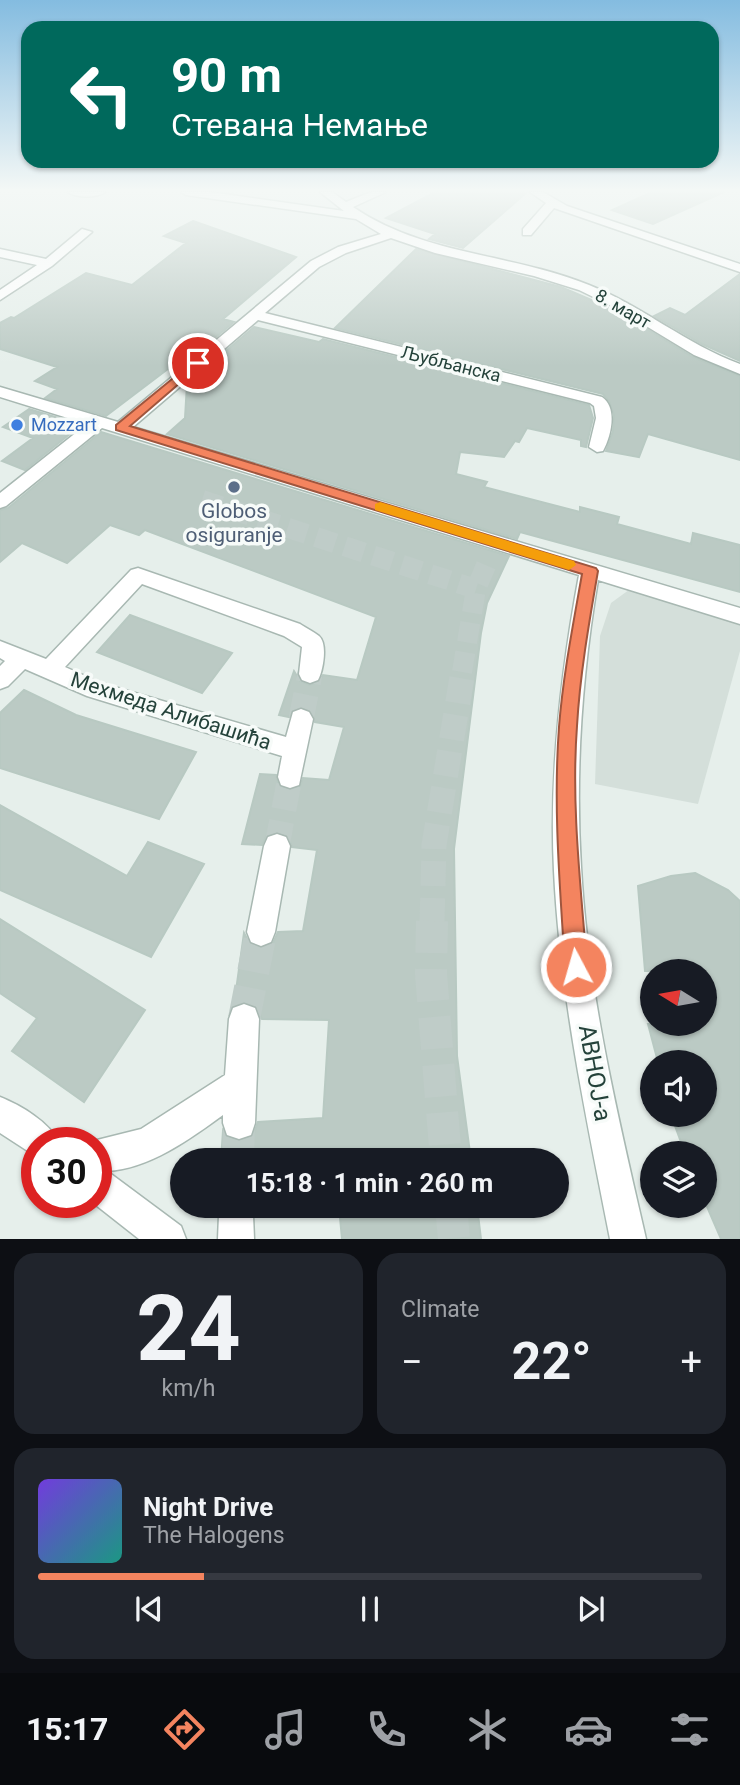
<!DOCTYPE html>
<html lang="en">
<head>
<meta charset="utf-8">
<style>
  :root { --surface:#171b24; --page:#20242c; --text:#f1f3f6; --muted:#9ea1a6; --line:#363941; --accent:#f4845f }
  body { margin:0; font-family:Roboto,sans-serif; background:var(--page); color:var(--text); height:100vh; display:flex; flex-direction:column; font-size:26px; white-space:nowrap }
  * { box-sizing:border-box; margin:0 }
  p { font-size:23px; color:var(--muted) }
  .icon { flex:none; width:38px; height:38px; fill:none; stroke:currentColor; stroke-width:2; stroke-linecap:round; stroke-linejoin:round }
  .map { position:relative; height:1239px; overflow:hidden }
  .drawer { display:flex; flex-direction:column; gap:14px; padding:14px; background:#0d0f14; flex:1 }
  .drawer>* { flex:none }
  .guide { position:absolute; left:21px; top:21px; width:698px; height:147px; border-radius:21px; box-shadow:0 2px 5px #0004; background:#00695c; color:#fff; overflow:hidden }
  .needle { width:46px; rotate:281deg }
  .fabs { position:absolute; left:640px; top:959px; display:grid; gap:14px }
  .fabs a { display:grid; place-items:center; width:77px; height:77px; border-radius:50%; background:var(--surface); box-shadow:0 2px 5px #0004; font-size:35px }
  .speed { position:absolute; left:21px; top:1127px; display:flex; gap:14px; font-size:35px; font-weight:700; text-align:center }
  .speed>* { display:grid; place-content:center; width:91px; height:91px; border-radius:50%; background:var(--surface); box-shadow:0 2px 5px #0004; line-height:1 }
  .speed .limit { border:10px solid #d22; background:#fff; color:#111 }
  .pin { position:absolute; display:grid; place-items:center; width:60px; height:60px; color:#fff; margin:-30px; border:4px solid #fff; border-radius:50%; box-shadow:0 2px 7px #0007 }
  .me { position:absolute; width:77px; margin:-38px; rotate:354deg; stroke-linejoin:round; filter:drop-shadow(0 0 5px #0008) }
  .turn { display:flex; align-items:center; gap:24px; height:147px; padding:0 35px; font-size:32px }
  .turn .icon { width:91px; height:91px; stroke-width:2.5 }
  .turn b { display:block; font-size:49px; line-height:60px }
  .big { font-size:52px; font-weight:700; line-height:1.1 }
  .drawer .widget { flex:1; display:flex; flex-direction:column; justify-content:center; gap:10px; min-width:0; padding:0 24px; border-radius:21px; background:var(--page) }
  .drawer .dial { align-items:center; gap:0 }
  .dial b { font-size:91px; line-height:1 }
  .song { display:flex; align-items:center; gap:21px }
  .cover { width:84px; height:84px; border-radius:10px; background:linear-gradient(135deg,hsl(260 70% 55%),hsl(170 70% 35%)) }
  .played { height:7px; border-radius:4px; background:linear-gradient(90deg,var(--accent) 25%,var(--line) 25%) }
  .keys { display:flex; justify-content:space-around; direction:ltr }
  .heat { display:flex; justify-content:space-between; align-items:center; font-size:38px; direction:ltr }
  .drawer .tiles { flex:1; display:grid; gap:14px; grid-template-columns:1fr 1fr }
  .widget:last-child { grid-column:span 2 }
  .trip { position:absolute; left:170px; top:1148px; width:399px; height:70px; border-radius:35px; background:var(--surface); box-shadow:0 2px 5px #0004; font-weight:700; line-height:70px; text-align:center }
  .dock { display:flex; height:112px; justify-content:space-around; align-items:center; background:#090b0e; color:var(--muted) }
  .dock .icon { width:49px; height:49px }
  .dock .selected { color:var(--accent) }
  .dock b { font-size:32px; color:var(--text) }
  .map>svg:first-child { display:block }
  .built { fill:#d4dfda }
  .building { fill:#bbcac4; stroke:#b8c9c2; stroke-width:2 }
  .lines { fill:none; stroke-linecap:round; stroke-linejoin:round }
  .minor-tunnel-far2 { stroke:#bfccc8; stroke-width:20; stroke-dasharray:20 10; stroke-linecap:butt }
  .minor-tunnel-far1 { stroke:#bfccc8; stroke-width:25; stroke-dasharray:25 12; stroke-linecap:butt }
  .minor-tunnel { stroke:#bfccc8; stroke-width:32; stroke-dasharray:32 16; stroke-linecap:butt }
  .minor-casing { stroke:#a8b8b2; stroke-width:3 }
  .minor { fill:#fff; fill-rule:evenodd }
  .route { fill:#f4845f; stroke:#9f563e; stroke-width:2 }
  .slow { fill:#f59e0b }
  .shop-dot { fill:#3f7fe0; stroke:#f7fbf9; stroke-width:2.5 }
  .service-dot { fill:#5c6f8a; stroke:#f7fbf9; stroke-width:2.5 }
  .labels { text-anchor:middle; stroke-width:7; stroke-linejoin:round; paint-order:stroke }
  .far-street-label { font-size:18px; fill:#24423a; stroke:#f7fbf9 }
  .far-shop-label { font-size:18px; fill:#366cbe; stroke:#f7fbf9; text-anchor:start }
  .service-label { font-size:21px; fill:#4e5e75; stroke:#f7fbf9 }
  .street-label { font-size:21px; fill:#24423a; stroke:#f7fbf9 }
  .near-street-label { font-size:24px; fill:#24423a; stroke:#f7fbf9 }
</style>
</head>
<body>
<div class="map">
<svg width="740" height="1239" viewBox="0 0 740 1239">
  <rect width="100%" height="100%" fill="#e6efeb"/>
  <!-- built -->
  <path class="built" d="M633,587l107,35v29l-42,153 -103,-20 5,-148 11,-33z"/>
  <!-- building -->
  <path class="building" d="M435,192h92l-64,56 -34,-9 6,-5 -49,-16z
    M652,192h72l-71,32 -41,-14z
    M193,221l103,36 -73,62 11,3 -46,38 1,-7 -83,63 -61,-18 12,-9 -22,-8 22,-14 -57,-18v-26l11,-6 3,1 72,-45 46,12 54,-42 -22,-7z
    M416,249l145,38 56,24 76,46 47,19v84l-92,-26 -9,23 -33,-6 7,-20 1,-16 -5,-14 -6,-7 -268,-66z
    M740,274v87l-38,-17 -48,-28 16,-8 15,7z
    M254,327l65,15 4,-3 266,66 4,13 -7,29 -5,-1v-6l-54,-12 -8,14 -4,-1 -11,16 -44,-5 -4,22 31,8 -3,5 96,25v-5l39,10 -2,7 74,20 2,-11 47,12v47l-220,-60 -3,7 -350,-105 18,-16 2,-34z
    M29,409l52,16 -56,45 -23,-9 31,-23 -30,-11z
    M101,432l408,124 -22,47 -6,30 -27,216 3,207 14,104h-250l2,-29 3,6 14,4 13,-5 5,-14 65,-4 6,-98 -67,-1 -6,-13 -11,-4 -11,3 10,-72 6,11 12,4 11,-5 5,-11 25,-1 14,-81 -25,-3 -4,-11 -10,-4 -11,3 -5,10 -20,-1 18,-70 16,1 3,11 10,4 11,-3 3,-9 26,2 15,-53 -29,-5 -4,-11 -9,-4 -10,3 -3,7 -10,-2 15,-44 6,10 9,4 10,-3 4,-7 34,5 19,-63 -231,-87 -6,5 -29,-10 -43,38 -45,-20 -22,19v-52l8,-2z
    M130,615l102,38 -30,40 -105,-41z
    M24,690l52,25 120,37 -37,67 -159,-51v-55z
    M0,805l127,71 21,-34 56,22 -53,93 -151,-67z
    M695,873l33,17 12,11v338h-19l-16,-37v-49h-20l-14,-38h34v-53h-47l-10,-38h57v-53h-60l-7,-85 33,-10z
    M0,919l145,91 -61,92 -72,-51 25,-33 -37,-25z
    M253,1206h224l4,33h-139l-3,-32 -84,7z"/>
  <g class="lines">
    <!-- minor-tunnel-far2 -->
    <path class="minor-tunnel-far2" d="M202,500l274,89
      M462,672l14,-83 14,-33"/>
    <!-- minor-tunnel-far1 -->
    <path class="minor-tunnel-far1" d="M301,719l9,-45
      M277,846l13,-69
      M432,923l2,-78 29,-174"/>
    <!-- minor-tunnel -->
    <path class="minor-tunnel" d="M432,921l-1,53 15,186
      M244,1019l17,-87
      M238,1160l1,-37
      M451,1206l3,33"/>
    <defs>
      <path id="minor" d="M68,192h37c-8,6 -29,6 -37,0z
        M181,192h29l134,19 -24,-19h12l14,10 25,-10h15l-33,15c72,49 158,46 236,78 53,21 97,59 151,79v10l-46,-19 -76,-46 -39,-19 -45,-14 -99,-23 -44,-15 -45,15 -27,14 -54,46 337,84c16,11 9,39 1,54l-6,1 -8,-5 7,-29 -2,-12 -4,-3 -332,-83 -125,107 607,181v16l-142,-44c-16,95 -23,191 -17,287 7,126 37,250 65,372h-36c-24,-122 -50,-244 -56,-368 -5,-100 7,-199 25,-296l-477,-147 -96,78 -6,2v-15l87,-69 -87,-27v-10l118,35 193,-161 27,-14 43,-13 -25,-15 -170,-24z
        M530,192h13l24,14 173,58v8l-186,-64 -23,27h-8v-6l23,-26z
        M82,229l10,3 -40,34 -52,34v-10l37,-25 -37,-8v-8l46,10z
        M138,568l162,56c6,4 14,8 19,12 9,8 4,35 -1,44l-8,3 -8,-3 -3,-6 3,-27 -18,-11 -142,-52 -77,83 36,16 185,54 7,-25 8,-3 8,3 4,7 -14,66 -9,3 -9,-3 -3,-8 4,-21 -195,-60 -62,-27 -17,17 -8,3v-23l5,-5 -5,-3v-17l46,18 85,-89z
        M277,834l9,3 4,9 -15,86 -4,10 -10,4 -10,-4 -4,-10 17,-86 4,-9z
        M244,1004l11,4 4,11 -4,104 -4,12 -12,4 -12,-4 -4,-12v-8c-33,24 -74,54 -116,56l74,55 5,13h-47l-47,-37h4v-59h-11l56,-14 84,-54 4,-56 4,-11z
        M0,1097c20,8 50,25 59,46h-22v14l-37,-24z
        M222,1206h28l3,9 1,24h-36l1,-24z"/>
    </defs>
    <!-- minor casing -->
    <use href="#minor" class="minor-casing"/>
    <!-- minor -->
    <use href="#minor" class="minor"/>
  </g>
  <!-- sky -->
  <linearGradient id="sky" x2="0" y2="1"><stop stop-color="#84bce0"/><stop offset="0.52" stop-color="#f4f8f6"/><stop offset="1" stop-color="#f4f8f6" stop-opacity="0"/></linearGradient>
  <rect width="740" height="366" fill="url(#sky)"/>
  <!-- route -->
  <path class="route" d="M194,361l9,2 -73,63 466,142 2,3c-9,52 -18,103 -21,155 -6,79 4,161 10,241l-3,8 -8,3 -7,-3 -4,-8c-5,-80 -12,-160 -6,-240 4,-51 14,-102 23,-153l-466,-144v-5z"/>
  <!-- slow -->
  <path class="slow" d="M380,502l194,59 2,4 -7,5 -194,-60v-6z"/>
  <!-- markers -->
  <circle class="shop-dot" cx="17" cy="425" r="7"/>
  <circle class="service-dot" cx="234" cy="487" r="7"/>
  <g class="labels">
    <!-- far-street labels -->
    <g class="far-street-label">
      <text transform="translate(623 309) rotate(30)" y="6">8. март</text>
      <text transform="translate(451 364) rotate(14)" y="6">Љубљанска</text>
    </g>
    <!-- far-shop labels -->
    <g class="far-shop-label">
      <text x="31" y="431">Mozzart</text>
    </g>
    <!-- service labels -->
    <g class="service-label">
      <text x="234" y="518">Globos<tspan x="234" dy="24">osiguranje</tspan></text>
    </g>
    <!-- street labels -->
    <g class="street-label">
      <text transform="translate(171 711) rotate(18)" y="7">Мехмеда Алибашића</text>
    </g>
    <!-- near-street labels -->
    <g class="near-street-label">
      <text transform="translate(595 1073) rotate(80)" y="8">АВНОЈ-а</text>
    </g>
  </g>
</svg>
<div class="fabs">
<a><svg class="needle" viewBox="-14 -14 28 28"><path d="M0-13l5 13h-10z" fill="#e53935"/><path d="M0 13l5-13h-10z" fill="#9ea1a6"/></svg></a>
<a><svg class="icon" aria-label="sound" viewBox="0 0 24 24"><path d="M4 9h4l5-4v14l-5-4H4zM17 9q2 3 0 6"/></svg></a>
<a><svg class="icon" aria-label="layers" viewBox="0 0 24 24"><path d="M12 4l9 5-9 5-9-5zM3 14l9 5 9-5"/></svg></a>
</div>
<div class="speed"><div class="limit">30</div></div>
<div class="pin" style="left:198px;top:363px;background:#d93025"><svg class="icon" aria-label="arrive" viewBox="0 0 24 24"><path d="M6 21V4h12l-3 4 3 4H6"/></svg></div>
<svg class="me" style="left:576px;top:967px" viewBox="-20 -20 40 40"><circle r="17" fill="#f4845f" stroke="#fff" stroke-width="3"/><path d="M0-11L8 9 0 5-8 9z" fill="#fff"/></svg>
<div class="trip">15:18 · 1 min · 260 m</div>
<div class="guide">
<div class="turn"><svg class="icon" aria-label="left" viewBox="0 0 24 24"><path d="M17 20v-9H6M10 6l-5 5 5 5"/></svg><div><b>90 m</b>Стевана Немање</div></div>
</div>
</div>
<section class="drawer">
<div class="tiles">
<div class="widget dial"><b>24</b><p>km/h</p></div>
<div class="widget"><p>Climate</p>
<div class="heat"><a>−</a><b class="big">22°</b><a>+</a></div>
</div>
<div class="widget">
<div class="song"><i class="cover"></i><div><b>Night Drive</b><p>The Halogens</p></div></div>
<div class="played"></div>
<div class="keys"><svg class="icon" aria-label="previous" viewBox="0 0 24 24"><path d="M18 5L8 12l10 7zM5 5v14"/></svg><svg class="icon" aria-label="pause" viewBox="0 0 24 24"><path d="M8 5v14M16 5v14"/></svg><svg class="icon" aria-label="next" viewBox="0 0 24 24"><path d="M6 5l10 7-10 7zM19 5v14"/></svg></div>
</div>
</div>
</section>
<nav class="dock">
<b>15:17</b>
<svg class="icon selected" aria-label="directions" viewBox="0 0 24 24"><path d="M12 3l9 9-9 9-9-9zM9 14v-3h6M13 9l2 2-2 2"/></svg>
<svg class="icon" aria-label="music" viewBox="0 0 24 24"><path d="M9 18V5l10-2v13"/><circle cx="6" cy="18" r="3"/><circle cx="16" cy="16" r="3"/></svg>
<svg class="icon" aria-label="phone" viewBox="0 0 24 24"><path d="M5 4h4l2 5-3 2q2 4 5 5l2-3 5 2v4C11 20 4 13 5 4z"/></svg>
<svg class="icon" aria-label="climate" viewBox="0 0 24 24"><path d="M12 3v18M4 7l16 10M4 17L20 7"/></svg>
<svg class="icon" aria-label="car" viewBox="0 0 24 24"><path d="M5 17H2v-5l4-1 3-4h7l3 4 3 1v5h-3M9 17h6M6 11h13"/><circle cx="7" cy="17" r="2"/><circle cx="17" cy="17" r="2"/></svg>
<svg class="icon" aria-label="filters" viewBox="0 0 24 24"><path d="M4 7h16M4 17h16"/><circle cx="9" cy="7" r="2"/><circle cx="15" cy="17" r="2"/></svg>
</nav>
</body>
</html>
